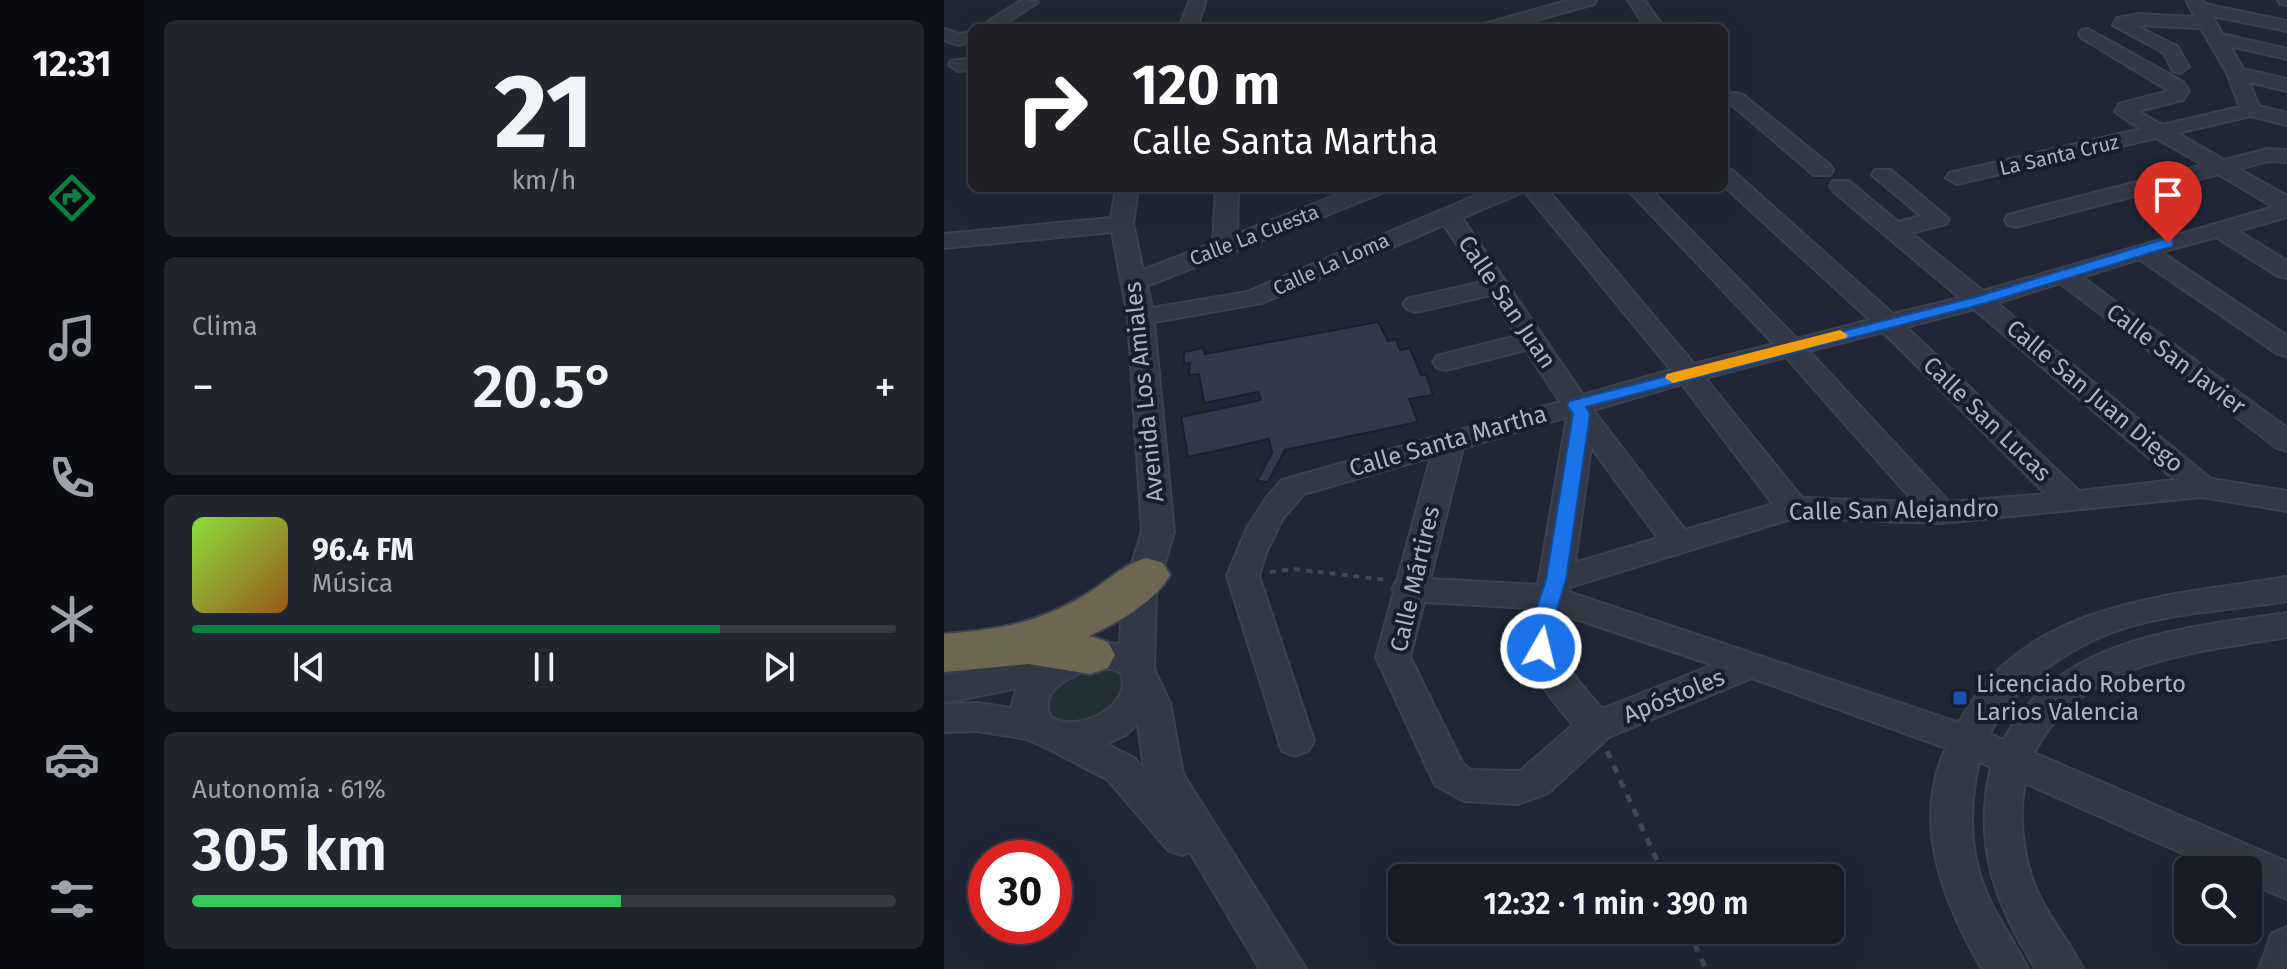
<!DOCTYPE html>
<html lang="es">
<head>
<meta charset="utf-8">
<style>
  :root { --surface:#181c28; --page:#212530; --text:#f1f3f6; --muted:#9fa1a8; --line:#363a45; --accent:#0b8043 }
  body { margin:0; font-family:"Fira Sans",sans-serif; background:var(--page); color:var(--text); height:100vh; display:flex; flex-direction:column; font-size:30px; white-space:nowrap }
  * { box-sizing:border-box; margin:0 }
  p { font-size:26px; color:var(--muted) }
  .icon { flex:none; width:44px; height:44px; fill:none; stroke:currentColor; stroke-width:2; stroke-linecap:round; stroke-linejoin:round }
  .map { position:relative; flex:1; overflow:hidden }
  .sheet { display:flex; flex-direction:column; gap:20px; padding:20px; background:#0d0f16; width:800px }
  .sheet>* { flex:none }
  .top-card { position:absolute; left:24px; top:24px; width:760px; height:168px; border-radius:12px; box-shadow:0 8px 32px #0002,0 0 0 2px var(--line); background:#202124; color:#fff; overflow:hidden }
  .tools { position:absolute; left:1230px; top:856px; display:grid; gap:16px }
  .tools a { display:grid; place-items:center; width:88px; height:88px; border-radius:12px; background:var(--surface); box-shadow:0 8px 32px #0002,0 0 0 2px var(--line); font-size:40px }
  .speed { position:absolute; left:24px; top:840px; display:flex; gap:16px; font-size:40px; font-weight:700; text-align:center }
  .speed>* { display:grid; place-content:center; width:104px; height:104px; border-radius:50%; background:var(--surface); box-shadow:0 8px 32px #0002,0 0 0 2px var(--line); line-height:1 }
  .speed .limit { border:12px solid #d22; background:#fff; color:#111 }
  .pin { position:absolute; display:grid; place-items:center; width:68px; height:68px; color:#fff; margin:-82px -34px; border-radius:50% 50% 50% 0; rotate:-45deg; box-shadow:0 0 8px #0007 }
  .pin .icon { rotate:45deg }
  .me { position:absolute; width:88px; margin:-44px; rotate:8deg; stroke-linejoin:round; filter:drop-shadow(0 0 6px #0008) }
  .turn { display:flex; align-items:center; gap:28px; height:168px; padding:0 32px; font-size:36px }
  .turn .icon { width:104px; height:104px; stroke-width:2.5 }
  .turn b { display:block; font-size:56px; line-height:68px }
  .big { font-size:60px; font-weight:600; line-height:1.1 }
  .sheet .card { flex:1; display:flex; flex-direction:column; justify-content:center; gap:12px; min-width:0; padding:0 28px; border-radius:12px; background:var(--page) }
  .sheet .dial { align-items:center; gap:0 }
  .dial b { font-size:104px; line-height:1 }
  .song { display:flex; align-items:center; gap:24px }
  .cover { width:96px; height:96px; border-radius:12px; background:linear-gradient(135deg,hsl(90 70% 55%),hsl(30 70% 35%)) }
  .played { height:8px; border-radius:4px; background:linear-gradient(90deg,var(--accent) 75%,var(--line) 75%) }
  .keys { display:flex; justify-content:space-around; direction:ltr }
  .heat { display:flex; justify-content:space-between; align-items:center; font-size:44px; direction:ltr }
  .charge { height:12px; border-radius:6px; background:linear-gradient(90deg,#34c759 61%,var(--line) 0) }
  .trip { position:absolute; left:444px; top:864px; width:456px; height:80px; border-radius:12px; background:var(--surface); box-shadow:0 8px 32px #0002,0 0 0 2px var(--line); font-weight:600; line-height:80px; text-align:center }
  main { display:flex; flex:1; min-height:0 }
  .dock { display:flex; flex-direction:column; width:144px; justify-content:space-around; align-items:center; background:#0a0b10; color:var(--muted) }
  .dock .icon { width:56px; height:56px }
  .dock .active { color:var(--accent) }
  .dock b { font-size:36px; color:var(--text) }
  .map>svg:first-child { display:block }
  .green { fill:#213137 }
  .building { fill:#31394d; stroke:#1a1f2d; stroke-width:2 }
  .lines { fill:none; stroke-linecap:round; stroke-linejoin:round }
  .minor-casing { stroke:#3c4150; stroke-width:4 }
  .highway-casing { stroke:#3d4251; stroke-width:4 }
  .path-far1 { stroke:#3a4a50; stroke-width:4; stroke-dasharray:6 6; stroke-linecap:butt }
  .path { stroke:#3a4a50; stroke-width:5; stroke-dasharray:8 8; stroke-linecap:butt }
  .minor { fill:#333847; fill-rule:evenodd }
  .highway { fill:#6d6650; fill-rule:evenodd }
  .route { fill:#1a73e8; stroke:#114b97; stroke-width:2 }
  .slow { fill:#f59e0b }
  .transit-dot { fill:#1a4fb4; stroke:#191d2b; stroke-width:3 }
  .labels { text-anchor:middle; stroke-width:8; stroke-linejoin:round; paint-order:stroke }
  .far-street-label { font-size:20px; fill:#adb2c4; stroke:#191d2b }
  .street-label { font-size:24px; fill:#adb2c4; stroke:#191d2b }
  .poi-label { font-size:24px; fill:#adb2c4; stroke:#191d2b; text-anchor:start }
</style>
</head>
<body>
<main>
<nav class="dock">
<b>12:31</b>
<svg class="icon active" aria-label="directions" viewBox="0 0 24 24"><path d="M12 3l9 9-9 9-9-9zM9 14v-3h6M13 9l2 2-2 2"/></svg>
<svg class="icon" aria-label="music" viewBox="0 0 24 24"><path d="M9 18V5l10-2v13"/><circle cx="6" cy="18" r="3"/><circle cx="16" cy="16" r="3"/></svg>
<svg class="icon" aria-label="phone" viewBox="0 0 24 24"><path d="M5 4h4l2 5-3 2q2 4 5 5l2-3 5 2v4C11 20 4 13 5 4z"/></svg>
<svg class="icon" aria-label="climate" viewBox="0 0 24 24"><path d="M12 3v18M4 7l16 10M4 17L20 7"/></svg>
<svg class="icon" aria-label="car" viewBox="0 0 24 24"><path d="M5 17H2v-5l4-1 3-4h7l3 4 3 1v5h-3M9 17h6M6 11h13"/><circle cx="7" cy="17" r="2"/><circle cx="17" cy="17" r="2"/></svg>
<svg class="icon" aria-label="filters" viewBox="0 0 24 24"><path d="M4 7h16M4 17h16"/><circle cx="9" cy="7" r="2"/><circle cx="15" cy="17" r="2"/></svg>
</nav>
<section class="sheet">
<div class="card dial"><b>21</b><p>km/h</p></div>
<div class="card"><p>Clima</p>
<div class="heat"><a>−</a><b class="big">20.5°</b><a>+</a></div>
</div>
<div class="card">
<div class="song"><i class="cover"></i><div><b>96.4 FM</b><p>Música</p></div></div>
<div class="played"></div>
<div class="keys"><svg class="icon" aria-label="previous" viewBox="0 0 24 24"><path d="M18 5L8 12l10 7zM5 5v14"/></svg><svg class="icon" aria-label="pause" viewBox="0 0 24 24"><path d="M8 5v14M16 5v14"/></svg><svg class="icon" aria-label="next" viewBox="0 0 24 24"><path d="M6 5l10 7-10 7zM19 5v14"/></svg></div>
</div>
<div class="card"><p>Autonomía · 61%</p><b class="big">305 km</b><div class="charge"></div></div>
</section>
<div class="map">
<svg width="1343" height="969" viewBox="0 0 1343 969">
  <rect width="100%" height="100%" fill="#202636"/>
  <!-- green -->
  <path class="green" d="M171,668l9,6v29l-51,26 -28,-15 1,-20 31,-25z"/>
  <!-- building -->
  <path class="building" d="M434,322l10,19 8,-2 4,11 10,-2 11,27h5l7,20 -24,4 9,23 -133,28 -17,32 -11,-1 15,-28 -3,-14 -81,18 -7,-40 80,-17 -3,-8 -54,11 -5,-29 -10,1 1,-12 -6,1v-12l19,-4 2,6z"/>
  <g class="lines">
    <defs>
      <path id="minor" d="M78,0l16,2 -39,26h-21z
        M246,0h16l-9,28h-18z
        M626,0h26l-2,4 -85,24h-28l3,-4z
        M684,0h16l20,28h-18z
        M1242,0h16l3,4 82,17v10l-75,-15 10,18 65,15v10l-57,-13 13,23 44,10v12l-38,-9 10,24 28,7v12l-36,-9 -74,17 47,27 44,-11 19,1v12l-19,-1 -29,8 48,27v21l-49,14 49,30v17l-9,-2 -62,-39 -55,15 126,84v20l-9,-2 -139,-95 -57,18 205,151v23l-10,-3 -217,-165 -63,20 214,176 76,12v20l-85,-14 -261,26 -147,-5 -224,69 -1,5 390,131c63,-122 210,-127 328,-146v24c-49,8 -106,11 -153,24 -55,15 -119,56 -144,109l14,6c53,-103 182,-112 283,-127v24c-90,15 -207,23 -253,116l253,109v37l-39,-16v-13h-28l-195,-87c-8,38 -1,87 19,122 12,22 28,41 39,64h-47c-41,-65 -63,-125 -45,-202l-12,-5c-12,51 -10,100 15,147 11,20 24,39 34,60h-46c-38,-66 -71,-146 -36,-221l-194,-70 -143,59 -61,56 -31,11 -53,-3 -29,-16 -59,-128 18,-65 -2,-3 5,-8 34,-124 -127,37 -21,24 -17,35 -7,23 55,165 -6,10 -13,5 -13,-5 -55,-175 20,-48 20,-31 15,-17 278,-78 -34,-52 -80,20 -9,-2 -4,-6 4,-6 80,-20 -27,-41 -74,17 -9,-3 -4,-5 4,-5 75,-17 -38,-57 -182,78 -108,19 20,210 -18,62 -2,75 16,34 13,71 123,195h-46l-70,-117 -8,3 -14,-5 -60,-70 -59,-31 -22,-10 -50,-8 -33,1v-28l33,-1 34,5 6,-20 -73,15v-28l114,-22 32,-11 30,2 2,-50 20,-62 -14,-215 -16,-85 -168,16v-14l167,-16 5,-30h22l-5,36 10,46 70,-27 3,-55h22l-1,46 117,-46h31l-3,5 -235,93 5,22 95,-16 247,-104h52l148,176 80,-20 -148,-156h23l148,151 73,-19 -146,-134v-17l8,1 161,144 67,-16 -127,-107 -3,-5 3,-5h16l49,41 23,-6 -49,-41 3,-5h16l58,49 -3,5 -35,9 72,58 291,-84 -56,-33 -202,53 -8,-2 -3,-5 3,-5 195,-50 -47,-27 -199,46 -11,-6 3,-5 192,-44 -26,-17 4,-8 50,-13 -87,-53 -3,-4 3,-4 6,-1 95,53 6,9 -6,9 -45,11 24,14 78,-18 -13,-34 -26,-45 -67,-3 43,21 12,21 -9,6 -7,-2 -9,-18 -51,-28 4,-7 21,-4 57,3zM580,189l2,4 145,177 -88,25 -121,-177 59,-25zM1030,309l201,171 -96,11 -173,-164zM939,332l163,162 -97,8 -140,-151zM842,357l128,145 -112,-4 -97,-120zM738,384l91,120 -88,26 -92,-120zM623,417l-29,168 -108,-6 33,-131zM647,447l67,91 -83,25zM480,602l106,6c-18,51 14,80 43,117l-53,46 -49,-1 -9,-7 -52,-106zM617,614l152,51 -111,44c-24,-29 -54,-54 -41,-95zM147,668l22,1 8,4c13,34 -45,61 -70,44 -14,-26 20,-41 40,-49zM194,724l6,45 -10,-11 -28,-14 19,-9z
        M1334,0h9v5l-7,-1z
        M0,29l16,5 12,-2v10l-14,3 -14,-5z
        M28,58v12l-14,1 -9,-6 2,-4z
        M792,93l7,2 87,70 3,5 -3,5h-16l-82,-70 -8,1v-12z
        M1343,927v42h-28l13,-36z"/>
      <path id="highway" d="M202,558l17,5 7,12c-17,29 -52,47 -81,61l19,6 7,13 -7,13 -18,6 -62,-10 -84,8v-38c56,-5 87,-9 138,-37 22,-13 40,-32 64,-39z"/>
    </defs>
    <!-- minor casing -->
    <use href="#minor" class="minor-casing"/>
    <!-- highway casing -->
    <use href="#highway" class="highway-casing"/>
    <!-- path-far1 -->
    <path class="path-far1" d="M326,572l23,-3 95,11"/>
    <!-- path -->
    <path class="path" d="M663,751l58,127
      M744,930l18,39"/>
    <!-- minor -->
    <use href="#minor" class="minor"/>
    <!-- highway -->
    <use href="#highway" class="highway"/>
  </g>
  <!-- route -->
  <path class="route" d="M1224,238l5,2v6l-187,57 -400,104 4,7 -24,166 -14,45v23l-3,5h-15l-3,-5v-23l15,-45 27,-166 -6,-9 3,-4 406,-104z"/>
  <!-- slow -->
  <path class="slow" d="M896,330l8,5 -2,3 -173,45 -8,-5 2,-4z"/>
  <!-- markers -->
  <rect class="transit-dot" x="1008" y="690" width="16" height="16" rx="4"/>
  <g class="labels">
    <!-- far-street labels -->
    <g class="far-street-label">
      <text transform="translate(1115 155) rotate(-13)" y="7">La Santa Cruz</text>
      <text transform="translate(310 235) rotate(-21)" y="7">Calle La Cuesta</text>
      <text transform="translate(387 264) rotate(-24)" y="7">Calle La Loma</text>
    </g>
    <!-- street labels -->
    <g class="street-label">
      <text transform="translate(563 302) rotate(56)" y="8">Calle San Juan</text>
      <text transform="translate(1232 359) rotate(37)" y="8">Calle San Javier</text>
      <text transform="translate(200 392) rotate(-96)" y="8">Avenida Los Amiales</text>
      <text transform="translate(1151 396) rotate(40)" y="8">Calle San Juan Diego</text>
      <text transform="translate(1043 419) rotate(44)" y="8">Calle San Lucas</text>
      <text transform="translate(504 441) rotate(-16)" y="8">Calle Santa Martha</text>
      <text transform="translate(950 510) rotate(-1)" y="8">Calle San Alejandro</text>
      <text transform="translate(471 579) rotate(-77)" y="8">Calle Mártires</text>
      <text transform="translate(730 696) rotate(-22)" y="8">Apóstoles</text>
    </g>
    <!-- poi labels -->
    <g class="poi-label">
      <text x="1032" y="692">Licenciado Roberto<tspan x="1032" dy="28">Larios Valencia</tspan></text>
    </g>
  </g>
</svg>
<div class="tools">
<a><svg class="icon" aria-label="search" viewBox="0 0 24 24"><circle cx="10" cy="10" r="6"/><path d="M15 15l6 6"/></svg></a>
</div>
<div class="speed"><div class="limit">30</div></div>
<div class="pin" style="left:1224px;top:243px;background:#d93025"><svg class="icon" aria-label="arrive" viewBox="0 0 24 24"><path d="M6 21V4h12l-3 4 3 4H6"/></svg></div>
<svg class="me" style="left:597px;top:648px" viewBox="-20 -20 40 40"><circle r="17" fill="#1a73e8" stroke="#fff" stroke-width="3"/><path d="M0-11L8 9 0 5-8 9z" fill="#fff"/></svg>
<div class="trip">12:32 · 1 min · 390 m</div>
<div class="top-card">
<div class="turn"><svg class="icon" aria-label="right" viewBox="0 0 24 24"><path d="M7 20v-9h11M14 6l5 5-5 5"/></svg><div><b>120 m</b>Calle Santa Martha</div></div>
</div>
</div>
</main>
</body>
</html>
